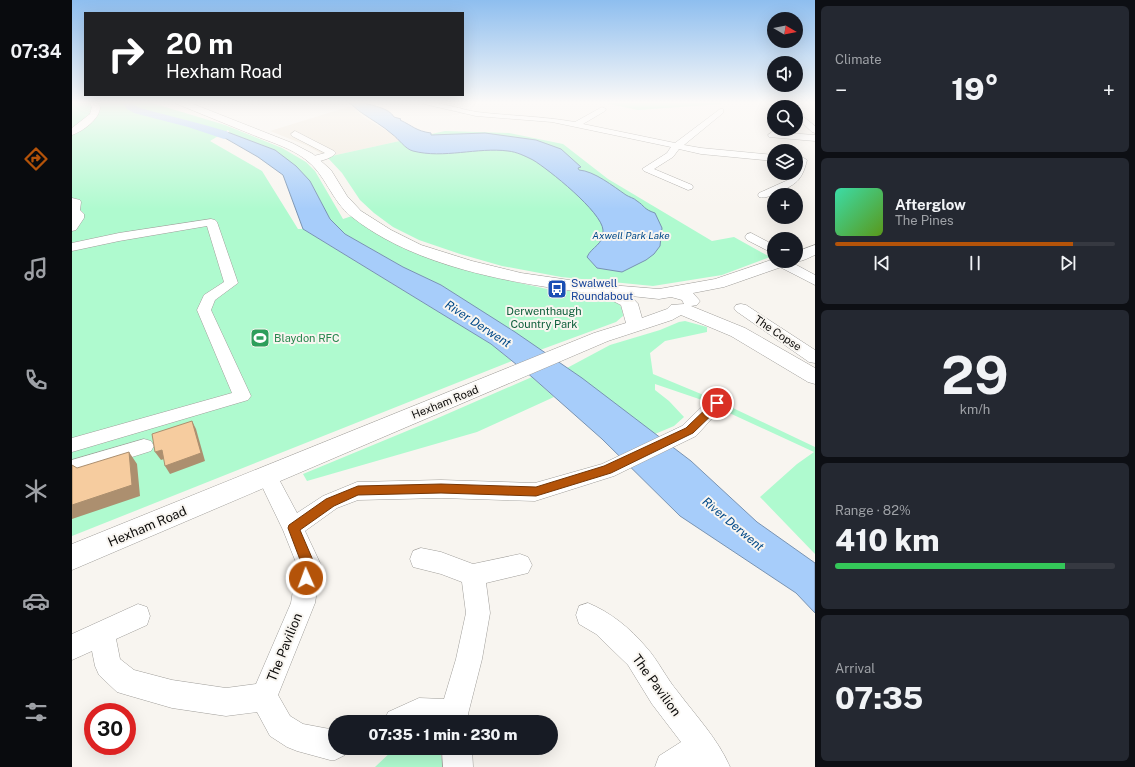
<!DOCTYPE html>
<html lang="en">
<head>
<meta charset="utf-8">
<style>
  :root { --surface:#171b24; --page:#242831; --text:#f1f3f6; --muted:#9ea1a6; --line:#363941; --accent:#b45309 }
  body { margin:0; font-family:"Public Sans",sans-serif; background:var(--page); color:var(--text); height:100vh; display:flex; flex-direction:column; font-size:15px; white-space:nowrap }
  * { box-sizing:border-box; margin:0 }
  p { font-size:13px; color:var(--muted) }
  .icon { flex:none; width:22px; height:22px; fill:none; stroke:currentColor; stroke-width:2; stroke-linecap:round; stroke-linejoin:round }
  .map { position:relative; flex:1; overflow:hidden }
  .panel { display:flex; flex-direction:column; gap:6px; padding:6px; background:#0d0f14; width:320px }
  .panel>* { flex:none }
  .top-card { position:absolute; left:12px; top:12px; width:380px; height:84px; border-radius:0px; box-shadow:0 4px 16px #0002; background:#202124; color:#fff; overflow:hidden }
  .needle { width:26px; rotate:100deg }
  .fabs { position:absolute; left:695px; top:12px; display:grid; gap:8px }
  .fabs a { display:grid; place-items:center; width:36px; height:36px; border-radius:50%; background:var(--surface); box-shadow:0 4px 16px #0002; font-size:20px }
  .speed { position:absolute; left:12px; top:703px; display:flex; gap:8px; font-size:20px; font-weight:700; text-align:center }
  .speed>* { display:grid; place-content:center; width:52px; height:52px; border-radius:50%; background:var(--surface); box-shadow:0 4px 16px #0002; line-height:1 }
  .speed .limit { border:6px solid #d22; background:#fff; color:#111 }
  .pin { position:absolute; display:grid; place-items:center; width:34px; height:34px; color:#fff; margin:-17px; border:2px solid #fff; border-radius:50%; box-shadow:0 1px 4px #0007 }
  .me { position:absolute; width:44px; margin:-22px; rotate:358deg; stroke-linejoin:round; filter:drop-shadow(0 0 3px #0008) }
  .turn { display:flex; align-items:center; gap:14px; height:84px; padding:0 16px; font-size:18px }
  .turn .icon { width:52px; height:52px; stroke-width:2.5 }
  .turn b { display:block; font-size:28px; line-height:34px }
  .big { font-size:30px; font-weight:800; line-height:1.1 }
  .panel .widget { flex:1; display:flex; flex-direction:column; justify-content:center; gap:6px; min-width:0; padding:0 14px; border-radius:6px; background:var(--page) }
  .panel .dial { align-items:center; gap:0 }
  .dial b { font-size:52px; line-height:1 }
  .song { display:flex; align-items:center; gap:12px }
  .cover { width:48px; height:48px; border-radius:6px; background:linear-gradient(135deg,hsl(160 70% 55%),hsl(90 70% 35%)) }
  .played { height:4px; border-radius:2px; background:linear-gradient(90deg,var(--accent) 85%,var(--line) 85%) }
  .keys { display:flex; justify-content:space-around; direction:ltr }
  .heat { display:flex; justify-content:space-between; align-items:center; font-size:22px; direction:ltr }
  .charge { height:6px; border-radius:3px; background:linear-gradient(90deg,#34c759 82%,var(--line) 0) }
  .trip { position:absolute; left:256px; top:715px; width:230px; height:40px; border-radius:20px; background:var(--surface); box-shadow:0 4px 16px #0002; font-weight:800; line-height:40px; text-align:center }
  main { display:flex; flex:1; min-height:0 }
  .dock { display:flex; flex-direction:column; width:72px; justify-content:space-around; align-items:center; background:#090b0e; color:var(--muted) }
  .dock .icon { width:28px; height:28px }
  .dock .selected { color:var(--accent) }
  .dock b { font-size:18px; color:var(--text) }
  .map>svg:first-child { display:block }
  .built { fill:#f0e9dd }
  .green { fill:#affacf }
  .water { fill:#a7cdfa; stroke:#7893b2 }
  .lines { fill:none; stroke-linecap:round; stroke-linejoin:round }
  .river { fill:#a7cdfa; fill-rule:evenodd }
  .minor-casing { stroke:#a09e9a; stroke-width:1 }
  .major-casing { stroke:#a09e9a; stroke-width:1 }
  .minor { fill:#fff; fill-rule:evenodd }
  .major { fill:#fff; fill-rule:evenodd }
  .shaded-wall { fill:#ac8f6f }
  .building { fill:#f6cc9f; stroke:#ac8f6f }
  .route { fill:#b45309; stroke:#753606 }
  .labels { text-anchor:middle; stroke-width:4; stroke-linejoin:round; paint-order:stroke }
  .far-water-label { font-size:10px; font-style:italic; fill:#004989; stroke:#f8f5f0 }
  .transit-label { font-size:11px; fill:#164399; stroke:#f8f5f0; text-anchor:start }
  .park-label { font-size:11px; fill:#10603d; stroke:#f8f5f0 }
  .street-label { font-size:11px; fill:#0c0b0a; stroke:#f8f5f0 }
  .leisure-label { font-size:11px; fill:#27864d; stroke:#f8f5f0; text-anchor:start }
  .water-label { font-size:12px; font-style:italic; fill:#004989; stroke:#f8f5f0 }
  .near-street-label { font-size:13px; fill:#0c0b0a; stroke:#f8f5f0 }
</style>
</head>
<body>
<main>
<nav class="dock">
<b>07:34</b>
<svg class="icon selected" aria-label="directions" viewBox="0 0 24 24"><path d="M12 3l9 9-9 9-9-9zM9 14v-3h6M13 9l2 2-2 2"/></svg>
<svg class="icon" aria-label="music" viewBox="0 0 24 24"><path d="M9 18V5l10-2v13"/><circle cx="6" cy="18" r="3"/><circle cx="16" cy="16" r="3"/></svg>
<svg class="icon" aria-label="phone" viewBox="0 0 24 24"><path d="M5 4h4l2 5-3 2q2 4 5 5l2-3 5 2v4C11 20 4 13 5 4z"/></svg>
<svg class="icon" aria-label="climate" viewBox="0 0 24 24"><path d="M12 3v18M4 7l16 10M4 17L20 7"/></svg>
<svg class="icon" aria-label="car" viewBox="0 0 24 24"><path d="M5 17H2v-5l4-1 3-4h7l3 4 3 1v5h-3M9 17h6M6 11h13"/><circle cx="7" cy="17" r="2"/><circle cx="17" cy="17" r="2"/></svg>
<svg class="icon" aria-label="filters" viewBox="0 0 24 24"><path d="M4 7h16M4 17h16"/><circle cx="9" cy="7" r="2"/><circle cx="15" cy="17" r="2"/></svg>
</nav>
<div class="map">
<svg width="743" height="767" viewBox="0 0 743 767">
  <rect width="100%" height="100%" fill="#f8f5f0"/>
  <!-- built -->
  <path class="built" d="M279,106l11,10 30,18 8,7 -73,16 -19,-11 -38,-15z"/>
  <!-- green -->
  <path class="green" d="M0,102h77l76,23 57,23 24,14 9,9 28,48 9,-3c20,14 40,28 63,37 42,17 88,26 132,36 21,4 47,0 66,11 7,3 10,8 10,16l-7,6 -76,28 -99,-65 -38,-18 -58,-33 -15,-15 -20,-38 -35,-31 -45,-17 -2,-3 -18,11 52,30 36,58h5l188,115 21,17 -440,175z
    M528,102h120l2,2 -84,6z
    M373,131l64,2 54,11 45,35 104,62 22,-4 36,20 -48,18 -69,11 -92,-9 -59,-11 -42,-12 -41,-14 -26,-13 -19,-14 -14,-13 -18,-27 -15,-16z
    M613,321l22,6v5l-42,9 -15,12 3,21 65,27 97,46v107l-55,-57 37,-33 17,-12 -115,-53 -44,-15v6l14,11 15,16 -10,9 -19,8 -88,-66 43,-23 50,-15 19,-8z
    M460,377l22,20 -77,35 -170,49 -4,-7 128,-53z
    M323,748h44l5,19h-69z"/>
  <!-- water -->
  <path class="water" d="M276,102h18l-2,1c10,3 25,5 30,14l7,2 -1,1c13,6 16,11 31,13v2l54,-2 51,7 25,9 20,18 -3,1 1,2c15,1 34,16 47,25 3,2 8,3 11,6 8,5 6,8 18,12l7,15 -2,18 -6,8 -8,6 -24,12 -25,-4 -10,-11c5,-11 17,-12 16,-27 -1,-18 -55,-61 -70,-70 -8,-4 -16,-8 -25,-9 -31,-4 -64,8 -95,0 -8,-2 -14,-12 -21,-17 -9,-8 -20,-14 -30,-21 -5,-3 -9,-8 -14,-11z
    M120,124l38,9 45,17 21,16 14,15 20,38 15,15 58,33 38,18 74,47 67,46 109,83 66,61 58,41v50l-19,-20 -116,-77 -78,-77 -70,-62 -41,-33 -188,-115 -20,-54 -25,-18 -40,-23z"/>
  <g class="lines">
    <!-- river -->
    <path class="river" d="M50,102c14,0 11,4 22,7 29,8 57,14 84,23l2,3 -2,3 -4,1 -36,-12 -54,-14 -7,-4z"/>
    <defs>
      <path id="minor" d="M17,102h8l3,5c0,12 -17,24 -28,28v-7l18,-14 2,-7z
        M351,102c19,0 36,7 54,10 33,4 65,4 98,10l27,-15 4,2 -1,2 -22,13 92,19 45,-34h3v4l-39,32 17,3 73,7v6l-73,-7 -22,-5 -6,8 -19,12 38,16 1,2 -1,2 -4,1 -44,-19 -2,-2 25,-16 4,-6 -119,-25 -76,-6 -52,-12z
        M694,102h16l11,2 1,2 -11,1 -16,-3z
        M724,111l19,15v7l-3,-1 -16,-15z
        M223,131l39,20 2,2c-5,6 -19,10 -26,8l-2,-2 2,-2 15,-4 -33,-17 -1,-2z
        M700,132l43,3v6l-46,-4 -1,-2z
        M730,157l5,3c-5,21 -11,24 -30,33 -6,2 -11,6 -18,4l-1,-2 1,-2 29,-13 6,-7h2l1,-13z
        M0,198l8,2 1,2 -1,8 4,4v4l-8,12 -4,1z
        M139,219l4,1 2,2 21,61 -23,17 -4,10 40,86 -3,4 -176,52v-14l160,-45 -35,-83 7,-15 20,-13 -17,-56 -88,15 -47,10v-8l47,-10z
        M679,233l23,12v9l-27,-14 -2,-3 2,-3z
        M703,261h14l26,14v10l-39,-20z
        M669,304l5,1 69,45v13l-6,-1 -73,-51 -2,-3 2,-3z
        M645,397l6,1 3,5 -30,33 -82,40 -79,25 -94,-3 -83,2 -21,8 -32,23 16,34 -6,38 -37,92 12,21 13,8 32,6v18h13l-3,7 -10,5h-5l-33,-9 -10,-4 -17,-11 -13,-24 -31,4 -54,-8 -45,-13 -10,-3 -18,-17 -4,-9 -3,-15 -20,9v-26l66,-30 9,3 3,9 -3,9 -31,14 4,20 14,11 38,10 54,8 30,-4 35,-81 6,-38 -14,-35 -26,-54 3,-6 7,-2 7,2 23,43 26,-17 34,-14 84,-2 94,3 67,-19 80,-38 29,-28z
        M72,439l7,2 3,5 -3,5 -79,25v-16z
        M349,548l20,4 32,12 47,-10 8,3 4,8 -4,8 -42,10 4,30 -8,46 -14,55 1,8h-85l4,-10 31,-14 25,1 12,-40 10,-46 -4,-31 -21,-8 -28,-7 -3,-8 3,-8z
        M516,603c22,9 42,25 58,44 12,13 20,31 32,45 18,24 40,47 52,75h-75l4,-11 22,-14 -29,-38 -24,-39 -32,-31 -17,-10 -3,-9 3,-9z
        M370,748h30l1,19h-30z"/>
      <path id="major" d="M103,102h13l104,41 21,11 18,16 16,26 14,15 30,19 30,15 51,16 49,12 76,11 62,5 56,-10 59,-20v2h18l-2,3 -66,23 -31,6 7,8 -3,4 -6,1 54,22 70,40v16l-7,-2 -77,-46 -50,-21 -9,5 -64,21 -536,229v-26l522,-211 32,-10 -5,-18 -14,-7 -3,-4c-17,0 -34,-4 -51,-6 -67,-10 -147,-28 -201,-71 -21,-16 -26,-43 -47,-58 -13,-10 -31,-16 -47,-22 -27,-11 -54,-22 -81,-33zM559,296l28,3 12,-2 11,3 2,4 -13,1 -4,4 -25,9 -4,-14z
        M743,245v10c-7,3 -15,8 -22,6h3v-9z"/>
    </defs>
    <!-- minor casing -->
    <use href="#minor" class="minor-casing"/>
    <!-- major casing -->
    <use href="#major" class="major-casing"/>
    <!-- minor -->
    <use href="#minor" class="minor"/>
    <!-- major -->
    <use href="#major" class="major"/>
  </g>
  <!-- shaded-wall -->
  <path class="shaded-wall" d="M120,421l4,8 9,32 -35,13 -5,-8z
    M90,450l5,8 -6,2 -6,-8z
    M57,452l8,12 3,32 -68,23v-14z"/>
  <!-- building -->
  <path class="building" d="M120,421l9,32 -36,13 -3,-16 -7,2 -3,-18z
    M57,452l3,33 -60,20v-40l5,3z"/>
  <!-- sky -->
  <linearGradient id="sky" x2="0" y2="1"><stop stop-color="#8ebeef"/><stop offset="0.49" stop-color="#fcfaf8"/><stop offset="1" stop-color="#fcfaf8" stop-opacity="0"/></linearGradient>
  <rect width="743" height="209" fill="url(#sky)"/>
  <!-- route -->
  <path class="route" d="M645,400l4,1 1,2 -1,3 -28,27 -82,40 -75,23 -95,-3 -83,2 -24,11 -34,24 15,35 -4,17 -5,2 -4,-2 -2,-4 2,-13 -14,-37 1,-3 37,-26 32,-13 83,-2 95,3 68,-21 82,-38 28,-27z"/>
  <!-- icons -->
  <defs>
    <symbol id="bus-square" viewBox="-11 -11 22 22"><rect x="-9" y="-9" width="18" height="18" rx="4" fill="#1a4fb4" stroke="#f8f5f0"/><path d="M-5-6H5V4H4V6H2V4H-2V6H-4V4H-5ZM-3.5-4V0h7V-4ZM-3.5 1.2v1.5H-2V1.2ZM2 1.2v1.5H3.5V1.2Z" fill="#fff"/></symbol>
    <symbol id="stadium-square" viewBox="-11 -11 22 22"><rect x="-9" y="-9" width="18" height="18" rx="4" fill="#2e9e5b" stroke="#f8f5f0"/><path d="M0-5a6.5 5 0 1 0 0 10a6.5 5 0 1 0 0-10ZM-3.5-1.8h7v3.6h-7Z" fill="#fff"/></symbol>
  </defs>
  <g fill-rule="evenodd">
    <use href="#bus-square" x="474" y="278" width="22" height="22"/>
    <use href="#stadium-square" x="177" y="327" width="22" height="22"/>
  </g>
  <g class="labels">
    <!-- far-water labels -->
    <g class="far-water-label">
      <text x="559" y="239">Axwell Park Lake</text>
    </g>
    <!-- transit labels -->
    <g class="transit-label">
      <text x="499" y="287">Swalwell<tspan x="499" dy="13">Roundabout</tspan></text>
    </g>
    <!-- park labels -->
    <g class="park-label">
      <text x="472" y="315">Derwenthaugh<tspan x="472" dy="13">Country Park</tspan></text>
    </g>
    <!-- street labels -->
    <g class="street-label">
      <text transform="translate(706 333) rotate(34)" y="4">The Copse</text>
      <text transform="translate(373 402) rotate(-22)" y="4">Hexham Road</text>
    </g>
    <!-- leisure labels -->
    <g class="leisure-label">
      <text x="202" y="342">Blaydon RFC</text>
    </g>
    <!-- water labels -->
    <g class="water-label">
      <text transform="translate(406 324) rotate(33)" y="4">River Derwent</text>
      <text transform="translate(661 524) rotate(40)" y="4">River Derwent</text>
    </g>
    <!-- near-street labels -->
    <g class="near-street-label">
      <text transform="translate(75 526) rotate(-23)" y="5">Hexham Road</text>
      <text transform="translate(212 647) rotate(-68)" y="5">The Pavilion</text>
      <text transform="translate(585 685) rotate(54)" y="5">The Pavilion</text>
    </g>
  </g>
</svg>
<div class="fabs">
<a><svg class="needle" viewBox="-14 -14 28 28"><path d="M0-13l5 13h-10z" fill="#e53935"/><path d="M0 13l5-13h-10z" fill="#9ea1a6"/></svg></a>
<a><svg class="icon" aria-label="sound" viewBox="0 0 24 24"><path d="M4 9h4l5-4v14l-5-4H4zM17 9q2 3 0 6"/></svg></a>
<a><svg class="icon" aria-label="search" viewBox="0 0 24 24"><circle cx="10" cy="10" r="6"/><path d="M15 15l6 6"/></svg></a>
<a><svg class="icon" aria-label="layers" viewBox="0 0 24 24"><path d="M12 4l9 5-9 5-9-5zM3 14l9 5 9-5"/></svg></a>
<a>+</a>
<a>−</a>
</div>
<div class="speed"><div class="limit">30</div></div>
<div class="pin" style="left:645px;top:403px;background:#d93025"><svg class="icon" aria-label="arrive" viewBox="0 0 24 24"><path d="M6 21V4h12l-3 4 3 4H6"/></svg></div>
<svg class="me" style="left:234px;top:578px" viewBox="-20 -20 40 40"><circle r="17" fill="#b45309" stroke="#fff" stroke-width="3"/><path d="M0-11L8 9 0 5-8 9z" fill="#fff"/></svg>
<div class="trip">07:35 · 1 min · 230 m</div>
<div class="top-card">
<div class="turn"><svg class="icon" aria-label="right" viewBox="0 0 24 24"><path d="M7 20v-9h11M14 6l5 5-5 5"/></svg><div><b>20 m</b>Hexham Road</div></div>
</div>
</div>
<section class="panel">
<div class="widget"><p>Climate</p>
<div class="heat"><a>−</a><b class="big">19°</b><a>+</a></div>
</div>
<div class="widget">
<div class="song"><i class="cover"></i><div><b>Afterglow</b><p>The Pines</p></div></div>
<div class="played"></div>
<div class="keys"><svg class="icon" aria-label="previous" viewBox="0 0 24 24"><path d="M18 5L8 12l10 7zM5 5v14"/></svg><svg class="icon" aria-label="pause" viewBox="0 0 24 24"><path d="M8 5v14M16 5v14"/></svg><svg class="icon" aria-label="next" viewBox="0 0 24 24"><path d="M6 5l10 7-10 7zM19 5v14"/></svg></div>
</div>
<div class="widget dial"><b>29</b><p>km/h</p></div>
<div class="widget"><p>Range · 82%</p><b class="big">410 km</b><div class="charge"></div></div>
<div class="widget"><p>Arrival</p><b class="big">07:35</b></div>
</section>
</main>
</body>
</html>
